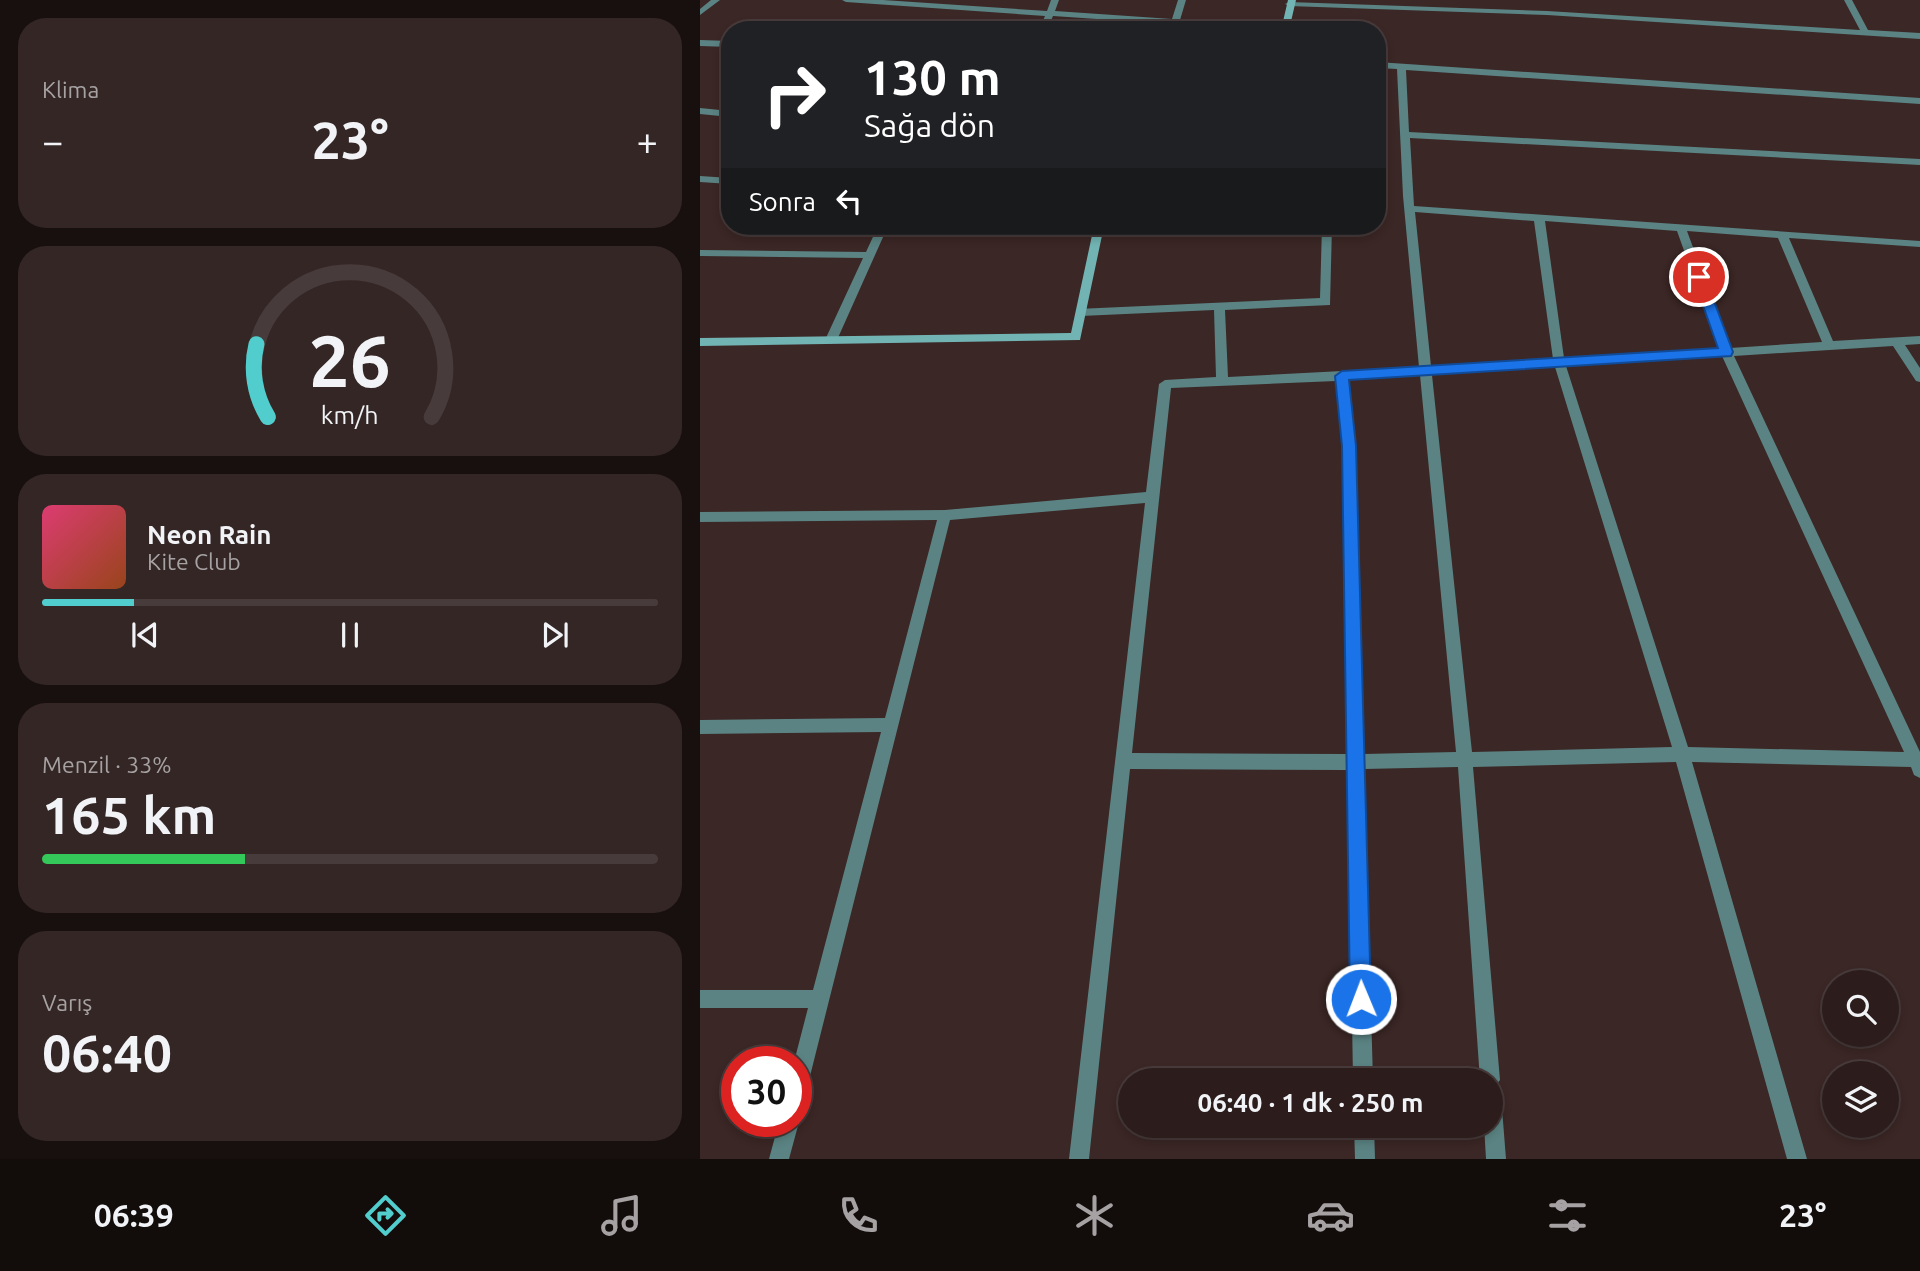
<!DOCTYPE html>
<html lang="tr">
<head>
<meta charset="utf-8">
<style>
  :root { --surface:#2c1d1c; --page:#342625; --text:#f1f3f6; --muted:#a6a2a3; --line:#483b3b; --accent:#52cdcd }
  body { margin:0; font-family:Ubuntu,sans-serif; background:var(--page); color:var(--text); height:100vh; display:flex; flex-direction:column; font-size:26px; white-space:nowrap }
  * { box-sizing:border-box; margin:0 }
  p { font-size:23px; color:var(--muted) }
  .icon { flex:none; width:38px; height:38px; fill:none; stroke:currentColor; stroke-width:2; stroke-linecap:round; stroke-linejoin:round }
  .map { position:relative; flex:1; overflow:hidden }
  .side { display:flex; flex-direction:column; gap:18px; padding:18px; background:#18100f; width:700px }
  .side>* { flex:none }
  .banner { position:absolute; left:21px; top:21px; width:665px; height:214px; border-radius:28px; box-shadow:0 4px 10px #0003,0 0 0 2px var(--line); background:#202124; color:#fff; overflow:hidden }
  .tools { position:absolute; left:1122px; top:970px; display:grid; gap:14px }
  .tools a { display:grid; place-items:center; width:77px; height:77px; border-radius:50%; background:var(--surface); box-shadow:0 4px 10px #0003,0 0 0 2px var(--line); font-size:35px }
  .speed { position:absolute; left:21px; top:1046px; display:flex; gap:14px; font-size:35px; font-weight:700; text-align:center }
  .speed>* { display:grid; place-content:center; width:91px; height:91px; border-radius:50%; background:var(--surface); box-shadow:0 4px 10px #0003,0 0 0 2px var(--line); line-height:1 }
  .speed .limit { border:10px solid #d22; background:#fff; color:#111 }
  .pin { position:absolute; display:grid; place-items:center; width:60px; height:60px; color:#fff; margin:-30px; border:4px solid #fff; border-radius:50%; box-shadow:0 2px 7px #0007 }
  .me { position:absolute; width:77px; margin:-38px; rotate:359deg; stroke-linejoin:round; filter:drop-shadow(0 0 5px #0008) }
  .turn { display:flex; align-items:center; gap:24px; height:147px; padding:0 28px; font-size:32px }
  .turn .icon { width:91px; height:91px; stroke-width:2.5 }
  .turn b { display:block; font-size:49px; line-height:60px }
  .then { display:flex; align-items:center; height:66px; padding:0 28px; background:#0003; gap:14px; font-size:26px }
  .big { font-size:52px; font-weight:600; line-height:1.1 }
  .side .tile { flex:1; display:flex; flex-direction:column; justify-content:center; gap:10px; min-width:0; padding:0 24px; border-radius:28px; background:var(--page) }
  .side .dial { align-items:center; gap:0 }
  .dial svg { height:182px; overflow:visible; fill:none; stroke:var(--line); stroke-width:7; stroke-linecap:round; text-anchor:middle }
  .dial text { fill:var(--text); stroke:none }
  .song { display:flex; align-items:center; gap:21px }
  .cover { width:84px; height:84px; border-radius:10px; background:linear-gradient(135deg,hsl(340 70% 55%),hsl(20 70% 35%)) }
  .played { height:7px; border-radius:4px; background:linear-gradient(90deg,var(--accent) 15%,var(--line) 15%) }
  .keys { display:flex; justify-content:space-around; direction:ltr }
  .heat { display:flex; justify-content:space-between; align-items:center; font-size:38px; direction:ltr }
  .charge { height:10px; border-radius:5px; background:linear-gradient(90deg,#34c759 33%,var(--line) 0) }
  .trip { position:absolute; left:418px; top:1068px; width:385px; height:70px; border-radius:35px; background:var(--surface); box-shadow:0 4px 10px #0003,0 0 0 2px var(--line); font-weight:600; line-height:70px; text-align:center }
  .tab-bar { display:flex; height:112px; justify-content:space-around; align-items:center; background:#120c0b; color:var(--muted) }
  .tab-bar .icon { width:49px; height:49px }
  .tab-bar .current { color:var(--accent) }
  .tab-bar b { font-size:32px; color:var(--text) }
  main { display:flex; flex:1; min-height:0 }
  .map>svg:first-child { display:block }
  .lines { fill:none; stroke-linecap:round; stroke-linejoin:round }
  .street { fill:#5b8383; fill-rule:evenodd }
  .secondary { fill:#72b4b4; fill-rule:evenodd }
  .route { fill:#1a73e8; stroke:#114b97; stroke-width:2 }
</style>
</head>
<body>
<main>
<section class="side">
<div class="tile"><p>Klima</p>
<div class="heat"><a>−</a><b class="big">23°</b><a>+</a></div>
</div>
<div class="tile dial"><svg viewBox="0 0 100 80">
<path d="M14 69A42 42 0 1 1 86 69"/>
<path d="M14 69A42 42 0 0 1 9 37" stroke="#52cdcd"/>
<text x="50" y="56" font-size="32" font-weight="700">26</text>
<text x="50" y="72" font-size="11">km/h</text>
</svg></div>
<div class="tile">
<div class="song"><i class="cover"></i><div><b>Neon Rain</b><p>Kite Club</p></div></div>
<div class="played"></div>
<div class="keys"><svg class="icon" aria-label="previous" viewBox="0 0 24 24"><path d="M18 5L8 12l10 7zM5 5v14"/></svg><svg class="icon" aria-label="pause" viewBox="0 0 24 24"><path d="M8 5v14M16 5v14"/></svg><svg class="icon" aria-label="next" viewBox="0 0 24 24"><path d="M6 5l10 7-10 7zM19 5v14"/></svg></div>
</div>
<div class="tile"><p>Menzil · 33%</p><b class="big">165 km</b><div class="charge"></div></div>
<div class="tile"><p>Varış</p><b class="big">06:40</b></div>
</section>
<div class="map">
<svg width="1220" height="1159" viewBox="0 0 1220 1159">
  <rect width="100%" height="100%" fill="#3b2725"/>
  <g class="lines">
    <!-- street -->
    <path class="street" d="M11,0h9l-20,15v-6z
      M142,0h41l164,11 4,-11h8l-4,11 117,8 6,-19h8l-6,20 105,6 4,3 -31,1 -80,-6 -2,6h-6v-6l-117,-8 -6,14h-8l6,-14 -199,-14z
      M1144,0h8l16,30 52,3v6l-373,-24 -258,-9 -4,-2 4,-2 258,9 313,19z
      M0,40l30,1v6l-30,-1z
      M677,62l543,36v6l-514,-34 3,62 511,27v6l-510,-27 4,68 506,35v6l-131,-9 44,103 87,-5v8l-15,1 15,23v14l-4,-1 -23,-35 -159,10 186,396v26l-6,-3 -3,-8 -219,-5 115,397h-20l-111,-397 -203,5 27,313 -6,8 4,1 3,7 5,63h-20l-2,-34h7v-45h-11l-22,-313 -94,2 9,311h-20l-5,-310 -218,-1 -41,390h-20l76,-656 -195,17 -144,572 -3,7 -7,3v-40h-2l14,-54h-108v-18h113l68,-258 -181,2v-14l185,-2 52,-198 -237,2v-10l245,-2 201,-18 13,-108 6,-4 51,-3 -2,-67 -133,6 -4,-1v-6l243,-11 2,-72h10l-2,79 -105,5 3,67 191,-10 -16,-171 -6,-127 -20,-1zM715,212l119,9 19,138 -122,7zM845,221l132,10 42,117 -155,10zM987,231l91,7 44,104 -92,6zM1022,356l182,396 -216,-5 -122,-381zM855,367l117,380 -200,5 -40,-377zM720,375l36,377 -92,2 -9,-308 -7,-66zM636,381l7,65 5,308 -216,-1 39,-365z
      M0,108l30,3v6l-30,-3z
      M0,176l30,2v6l-30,-2z
      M178,226h10l-51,114 -6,4 -6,-4 38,-82 -163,-2v-6l166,2z
      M96,1116l3,6 -10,37h-20l10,-37h17z
      M654,1125h20l1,34h-20z"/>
    <!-- secondary -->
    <path class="secondary" d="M588,0h8l-7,30h-8z
      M394,226h10l-24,114 -380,6v-8l371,-5z"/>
  </g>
  <!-- route -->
  <path class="route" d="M999,273l6,4 28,75 -2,4 -382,24 7,66 15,553 -3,7 -7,3 -8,-3 -3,-7 -8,-553 -7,-70 7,-5 376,-23 -25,-71z"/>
</svg>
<div class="tools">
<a><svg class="icon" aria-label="search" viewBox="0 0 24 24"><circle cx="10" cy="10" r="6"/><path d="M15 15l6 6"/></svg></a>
<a><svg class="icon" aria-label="layers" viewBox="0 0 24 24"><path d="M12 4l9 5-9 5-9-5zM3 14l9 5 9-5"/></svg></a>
</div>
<div class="speed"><div class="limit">30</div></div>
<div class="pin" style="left:999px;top:277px;background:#d93025"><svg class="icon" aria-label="arrive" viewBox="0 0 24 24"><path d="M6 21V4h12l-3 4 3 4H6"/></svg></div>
<svg class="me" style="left:661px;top:999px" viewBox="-20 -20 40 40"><circle r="17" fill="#1a73e8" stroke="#fff" stroke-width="3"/><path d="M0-11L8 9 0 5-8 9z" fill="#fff"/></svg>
<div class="trip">06:40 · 1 dk · 250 m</div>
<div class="banner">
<div class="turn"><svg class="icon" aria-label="right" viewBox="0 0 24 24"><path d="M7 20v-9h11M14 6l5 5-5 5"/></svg><div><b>130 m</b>Sağa dön</div></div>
<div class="then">Sonra<svg class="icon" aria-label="left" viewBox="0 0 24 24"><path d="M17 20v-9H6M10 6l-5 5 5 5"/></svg></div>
</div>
</div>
</main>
<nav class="tab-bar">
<b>06:39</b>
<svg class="icon current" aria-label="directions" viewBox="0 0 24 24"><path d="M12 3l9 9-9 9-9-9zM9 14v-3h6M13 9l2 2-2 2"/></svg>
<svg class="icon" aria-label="music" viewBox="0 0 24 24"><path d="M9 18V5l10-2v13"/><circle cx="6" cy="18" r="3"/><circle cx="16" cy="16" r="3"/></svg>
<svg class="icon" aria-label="phone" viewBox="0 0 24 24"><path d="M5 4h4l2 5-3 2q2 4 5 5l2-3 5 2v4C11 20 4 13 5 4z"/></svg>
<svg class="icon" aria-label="climate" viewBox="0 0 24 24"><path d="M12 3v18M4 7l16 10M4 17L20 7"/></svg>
<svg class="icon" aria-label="car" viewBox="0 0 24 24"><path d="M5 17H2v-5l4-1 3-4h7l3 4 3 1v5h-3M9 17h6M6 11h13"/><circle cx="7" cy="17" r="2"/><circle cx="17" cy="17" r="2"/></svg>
<svg class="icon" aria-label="filters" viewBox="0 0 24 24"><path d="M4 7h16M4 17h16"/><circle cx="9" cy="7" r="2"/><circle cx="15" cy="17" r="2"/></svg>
<b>23°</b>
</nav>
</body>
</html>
